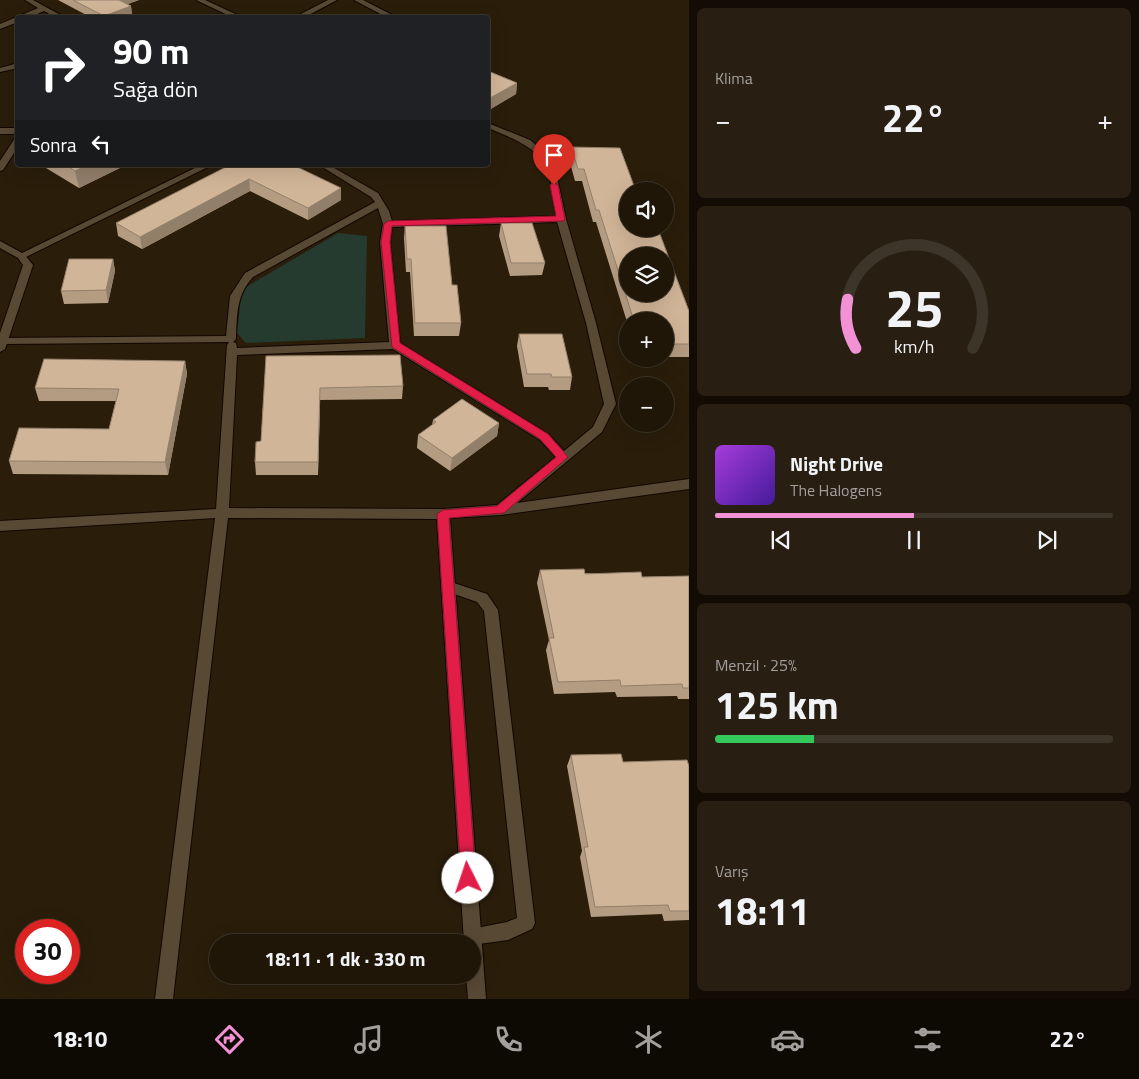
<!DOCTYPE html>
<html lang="tr">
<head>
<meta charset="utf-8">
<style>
  :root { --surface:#201608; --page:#281f12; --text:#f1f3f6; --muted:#a29f9c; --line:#3d3529; --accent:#f391d5 }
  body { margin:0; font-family:"Titillium Web",sans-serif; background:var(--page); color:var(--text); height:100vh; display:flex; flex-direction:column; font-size:19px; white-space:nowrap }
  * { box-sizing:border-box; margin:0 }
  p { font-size:16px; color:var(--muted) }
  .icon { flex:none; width:28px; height:28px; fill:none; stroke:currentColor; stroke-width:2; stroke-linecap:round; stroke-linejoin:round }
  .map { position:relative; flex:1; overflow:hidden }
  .side { display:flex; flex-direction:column; gap:8px; padding:8px; background:#120c04; width:450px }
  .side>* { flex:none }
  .top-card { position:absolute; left:15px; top:15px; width:475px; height:152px; border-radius:5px; box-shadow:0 5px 20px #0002,0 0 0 1px var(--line); background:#202124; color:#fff; overflow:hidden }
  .controls { position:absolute; left:619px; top:182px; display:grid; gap:10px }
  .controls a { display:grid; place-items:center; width:55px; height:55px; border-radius:50%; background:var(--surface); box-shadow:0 5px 20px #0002,0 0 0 1px var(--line); font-size:25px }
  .speed { position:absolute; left:15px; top:919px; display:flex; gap:10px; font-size:25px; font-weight:700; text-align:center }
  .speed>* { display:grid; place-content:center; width:65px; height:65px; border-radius:50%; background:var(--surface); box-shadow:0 5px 20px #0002,0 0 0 1px var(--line); line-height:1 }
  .speed .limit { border:8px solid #d22; background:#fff; color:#111 }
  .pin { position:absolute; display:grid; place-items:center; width:42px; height:42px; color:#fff; margin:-51px -21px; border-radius:50% 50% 50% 0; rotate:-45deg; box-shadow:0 0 5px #0007 }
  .pin .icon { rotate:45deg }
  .me { position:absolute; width:55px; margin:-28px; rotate:356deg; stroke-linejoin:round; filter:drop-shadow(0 0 4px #0008) }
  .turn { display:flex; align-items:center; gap:18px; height:105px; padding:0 15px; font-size:22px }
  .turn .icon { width:65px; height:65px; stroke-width:2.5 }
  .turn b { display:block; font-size:35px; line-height:42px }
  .then { display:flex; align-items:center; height:48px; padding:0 15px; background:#0003; gap:10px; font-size:19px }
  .big { font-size:38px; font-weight:700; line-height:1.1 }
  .side .tile { flex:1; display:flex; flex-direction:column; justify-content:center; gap:8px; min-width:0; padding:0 18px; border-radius:8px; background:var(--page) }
  .side .dial { align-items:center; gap:0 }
  .dial svg { height:130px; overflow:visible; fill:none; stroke:var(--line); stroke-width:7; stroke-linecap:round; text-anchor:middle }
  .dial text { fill:var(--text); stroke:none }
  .song { display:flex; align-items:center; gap:15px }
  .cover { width:60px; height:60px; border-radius:8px; background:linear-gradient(135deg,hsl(280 70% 55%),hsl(260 70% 35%)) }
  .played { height:5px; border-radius:2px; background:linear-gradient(90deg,var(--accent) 50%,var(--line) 50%) }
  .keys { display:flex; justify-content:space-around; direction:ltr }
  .heat { display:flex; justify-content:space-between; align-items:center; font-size:28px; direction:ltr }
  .charge { height:8px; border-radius:4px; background:linear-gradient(90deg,#34c759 25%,var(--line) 0) }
  .trip { position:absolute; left:209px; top:934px; width:272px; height:50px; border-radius:25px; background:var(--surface); box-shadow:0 5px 20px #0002,0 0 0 1px var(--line); font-weight:700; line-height:50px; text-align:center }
  .menu { display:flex; height:80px; justify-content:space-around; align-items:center; background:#0d0903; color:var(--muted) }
  .menu .icon { width:35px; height:35px }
  .menu .current { color:var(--accent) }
  .menu b { font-size:22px; color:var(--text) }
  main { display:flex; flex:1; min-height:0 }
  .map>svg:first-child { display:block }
  .green { fill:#263b2f }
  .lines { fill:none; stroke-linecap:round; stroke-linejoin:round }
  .service-casing { stroke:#120700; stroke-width:2 }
  .minor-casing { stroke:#120700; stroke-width:2 }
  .tertiary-casing { stroke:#120700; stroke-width:2 }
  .service { fill:#584935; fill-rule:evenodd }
  .minor { fill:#584935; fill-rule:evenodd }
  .tertiary { fill:#584935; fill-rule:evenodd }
  .wall { fill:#b49c83 }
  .shaded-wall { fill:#927f6a }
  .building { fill:#d1b598; stroke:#927f6a; fill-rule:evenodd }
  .route { fill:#e11d48; stroke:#92132f }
</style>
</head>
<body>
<main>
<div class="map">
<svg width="689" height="999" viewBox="0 0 689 999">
  <rect width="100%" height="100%" fill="#2a1d0a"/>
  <!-- green -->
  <path class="green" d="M338,233l29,3 -2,102 -119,5 -9,-10 4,-35 5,-11z"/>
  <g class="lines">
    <defs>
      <path id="service" d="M354,0h9l35,18h-10z
        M448,581l39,13 11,16 37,313 -3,6 -24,11 -36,5v-3h-6l-3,-6 3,-6 41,-8 10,-4 -33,-307 -7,-9 -34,-12 -2,-4 2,-4z"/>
      <path id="minor" d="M25,0h8l33,18h-9l-13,-7 -16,7h-10v4l-18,7v-5l38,-16z
        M196,0h9l39,18h-10z
        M328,0h9l-34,18h-10z
        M18,63v5l-18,4v-4z
        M488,123l42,17 13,11 12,16 11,52 30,104 20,81 -14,28 -85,71 172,-24v10l-188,26 -51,3 36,481h-18l-2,-24h6v-33h-8l-27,-423 -209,-1 -55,481h-18l60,-481 -215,13v-10l216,-12 11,-164 2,-3 -226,2h-3v-6l226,-2 4,-40 15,-23 130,-71 -4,-5 -52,-32h10l49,28 11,18 3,10 164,-5c-3,-13 -4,-39 -10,-50 -12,-21 -37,-29 -58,-38zM378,208l5,16 -3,18 9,100 -152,6 -1,-5 -3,-1 3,-3c1,-23 0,-44 17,-62zM557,222l29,101 18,81 -11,23 -29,24 -16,-17 -148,-91 -10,-101 2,-15zM393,349l147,91 16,17 -59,48 -54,4 -214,-1 8,-153z
        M0,128h18v6h-18z
        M15,138h3v9l-15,23 -3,1v-10z
        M201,165h11l-188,93 -3,1 -5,-3z"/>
      <path id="tertiary" d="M0,241l24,13 9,11 -28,84 -5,3v-19l23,-68 -5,-7 -18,-10z"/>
    </defs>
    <!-- service casing -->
    <use href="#service" class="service-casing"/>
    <!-- minor casing -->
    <use href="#minor" class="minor-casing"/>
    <!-- tertiary casing -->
    <use href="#tertiary" class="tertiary-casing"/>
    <!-- service -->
    <use href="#service" class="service"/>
    <!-- minor -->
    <use href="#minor" class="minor"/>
    <!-- tertiary -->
    <use href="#tertiary" class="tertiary"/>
  </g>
  <!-- wall -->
  <path class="wall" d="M58,0h81l-12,4 4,2 1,9 -7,3h-33z
    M488,71l29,12 -1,11 -27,16h-1z
    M571,147l57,44 61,120v46h-24v-36h-37v4l-32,-103h-3l-11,-41h-7l-6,-22z
    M41,165h85l-47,23z
    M230,165l111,23v12l-33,20 -58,-29 -108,58 -24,-13 -2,-13z
    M501,223l44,40 -3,12 -32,1 -11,-40z
    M405,226l47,59 9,38 -2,13h-45l-4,-64h-4l-2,-34z
    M113,259l2,12 -7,32 -44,1 -3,-13z
    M519,334l53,43 -2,13h-21l-1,-3h-24l-7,-41z
    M266,356l137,30 -1,13 -82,1 -2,75h-62l-1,-13 6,-21z
    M185,361l2,13 -19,101 -155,-1 -4,-13 100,-32 7,-28h-77l-4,-13z
    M433,420l66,3 -2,13 -47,35 -33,-23 1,-13 14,-10z
    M540,570l102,7 47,-1v123h-11l-1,-3 -60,1 -2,-5 -61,2 -8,-44 3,-10 -12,-57z
    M571,755l52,7 66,4v154l-25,1 -2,-7 -71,3 -11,-60 2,-6 -15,-85z"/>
  <!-- shaded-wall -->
  <path class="shaded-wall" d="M117,0h22l-21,8z
    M131,6l1,9 -7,3h-21v-2z
    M517,83l-1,11 -27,16 1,-12z
    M87,165h39l-47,23 -4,-17z
    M249,179l1,12 -108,58 -2,-12z
    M341,188v12l-33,20v-12z
    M113,259l2,12 -7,32 -2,-13z
    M185,361l2,13 -19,101 -3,-13z
    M320,388v12l-2,75v-13z
    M499,423l-2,13 -47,35 2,-13z"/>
  <!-- building -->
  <path class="building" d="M73,0h46l12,6 -27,10z
    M488,71l29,12 -27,15 -2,-1z
    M571,147l49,1 14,38h6l2,5h-14v38h30l31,82v33h-24v-23h-31l-35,-111h-3l-12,-41h-6zM628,256h37v38h-37z
    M66,165h21l-12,6z
    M230,165h63l48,23 -33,20 -59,-29 -109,58 -24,-14z
    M501,223h31l13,40h-34z
    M405,226h41l6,59h5l4,38h-46l-4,-64h-4z
    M69,259h44l-7,31 -45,1z
    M519,334h43l10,43h-20l-1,-3h-24z
    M400,355l3,31 -83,2 -2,74h-63l1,-20 5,-1 5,-85z
    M44,359l141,2 -20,101 -156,-1 10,-33 90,1 10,-40 -84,-1z
    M462,399l37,24 -47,35 -34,-23 18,-13 -3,-2z
    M584,569l1,5 56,-2 1,5 47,-1v112h-6l-1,-4 -61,2 -1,-6 -62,2 -9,-44h5l-14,-68z
    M621,754l2,8 64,-2 2,6v145h-19l-2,-6 -73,2 -11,-60h4l-17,-92z"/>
  <!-- route -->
  <path class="route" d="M554,182l4,3 7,34 -1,2 -172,5 -2,16 10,101 148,91 20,23 -64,56 -55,5 27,360 -2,5 -6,2 -5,-2 -2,-5 -24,-364 6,-4 54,-4 59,-49 -16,-18 -148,-92 -11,-105 3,-18 4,-3 168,-5 -6,-31z"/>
</svg>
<div class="controls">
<a><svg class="icon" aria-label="sound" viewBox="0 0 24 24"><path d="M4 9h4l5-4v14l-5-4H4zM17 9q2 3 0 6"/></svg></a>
<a><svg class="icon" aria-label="layers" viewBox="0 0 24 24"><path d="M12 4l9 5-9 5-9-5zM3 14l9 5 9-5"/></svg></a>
<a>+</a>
<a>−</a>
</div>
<div class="speed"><div class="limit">30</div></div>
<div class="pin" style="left:554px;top:185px;background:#d93025"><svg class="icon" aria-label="arrive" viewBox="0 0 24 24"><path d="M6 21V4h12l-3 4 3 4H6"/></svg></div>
<svg class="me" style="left:468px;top:878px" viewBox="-20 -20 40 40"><circle r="19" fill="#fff"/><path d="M0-13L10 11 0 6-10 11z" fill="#e11d48"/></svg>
<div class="trip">18:11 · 1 dk · 330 m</div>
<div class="top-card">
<div class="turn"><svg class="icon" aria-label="right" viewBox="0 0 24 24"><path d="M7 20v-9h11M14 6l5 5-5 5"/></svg><div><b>90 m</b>Sağa dön</div></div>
<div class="then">Sonra<svg class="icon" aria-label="left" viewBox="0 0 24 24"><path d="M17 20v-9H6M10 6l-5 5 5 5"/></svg></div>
</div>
</div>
<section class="side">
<div class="tile"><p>Klima</p>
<div class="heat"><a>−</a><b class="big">22°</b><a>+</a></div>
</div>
<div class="tile dial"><svg viewBox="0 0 100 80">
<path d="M14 69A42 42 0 1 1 86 69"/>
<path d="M14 69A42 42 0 0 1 9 39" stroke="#f391d5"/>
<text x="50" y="56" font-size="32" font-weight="700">25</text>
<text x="50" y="72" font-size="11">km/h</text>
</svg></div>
<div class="tile">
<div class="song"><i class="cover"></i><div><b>Night Drive</b><p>The Halogens</p></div></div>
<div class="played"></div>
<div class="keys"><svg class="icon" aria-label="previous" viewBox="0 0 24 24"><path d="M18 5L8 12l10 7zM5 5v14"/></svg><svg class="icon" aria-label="pause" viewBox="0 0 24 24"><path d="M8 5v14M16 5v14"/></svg><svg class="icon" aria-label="next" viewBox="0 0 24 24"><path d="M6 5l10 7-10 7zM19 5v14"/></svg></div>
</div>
<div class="tile"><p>Menzil · 25%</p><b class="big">125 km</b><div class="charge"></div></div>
<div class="tile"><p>Varış</p><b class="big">18:11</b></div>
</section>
</main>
<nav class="menu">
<b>18:10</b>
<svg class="icon current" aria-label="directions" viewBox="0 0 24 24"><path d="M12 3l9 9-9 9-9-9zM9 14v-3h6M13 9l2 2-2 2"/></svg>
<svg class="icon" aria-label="music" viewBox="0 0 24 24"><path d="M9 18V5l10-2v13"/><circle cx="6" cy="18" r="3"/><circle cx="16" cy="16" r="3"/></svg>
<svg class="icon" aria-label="phone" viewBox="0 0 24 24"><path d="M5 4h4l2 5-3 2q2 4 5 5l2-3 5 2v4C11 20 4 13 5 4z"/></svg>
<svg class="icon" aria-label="climate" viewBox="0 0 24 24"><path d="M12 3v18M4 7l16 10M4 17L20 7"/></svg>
<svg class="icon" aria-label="car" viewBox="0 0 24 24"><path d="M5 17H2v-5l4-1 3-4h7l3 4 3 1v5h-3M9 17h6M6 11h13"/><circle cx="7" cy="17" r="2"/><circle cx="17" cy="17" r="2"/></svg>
<svg class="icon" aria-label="filters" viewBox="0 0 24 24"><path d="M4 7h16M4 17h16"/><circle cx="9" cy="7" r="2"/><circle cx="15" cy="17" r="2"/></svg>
<b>22°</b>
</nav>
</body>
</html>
